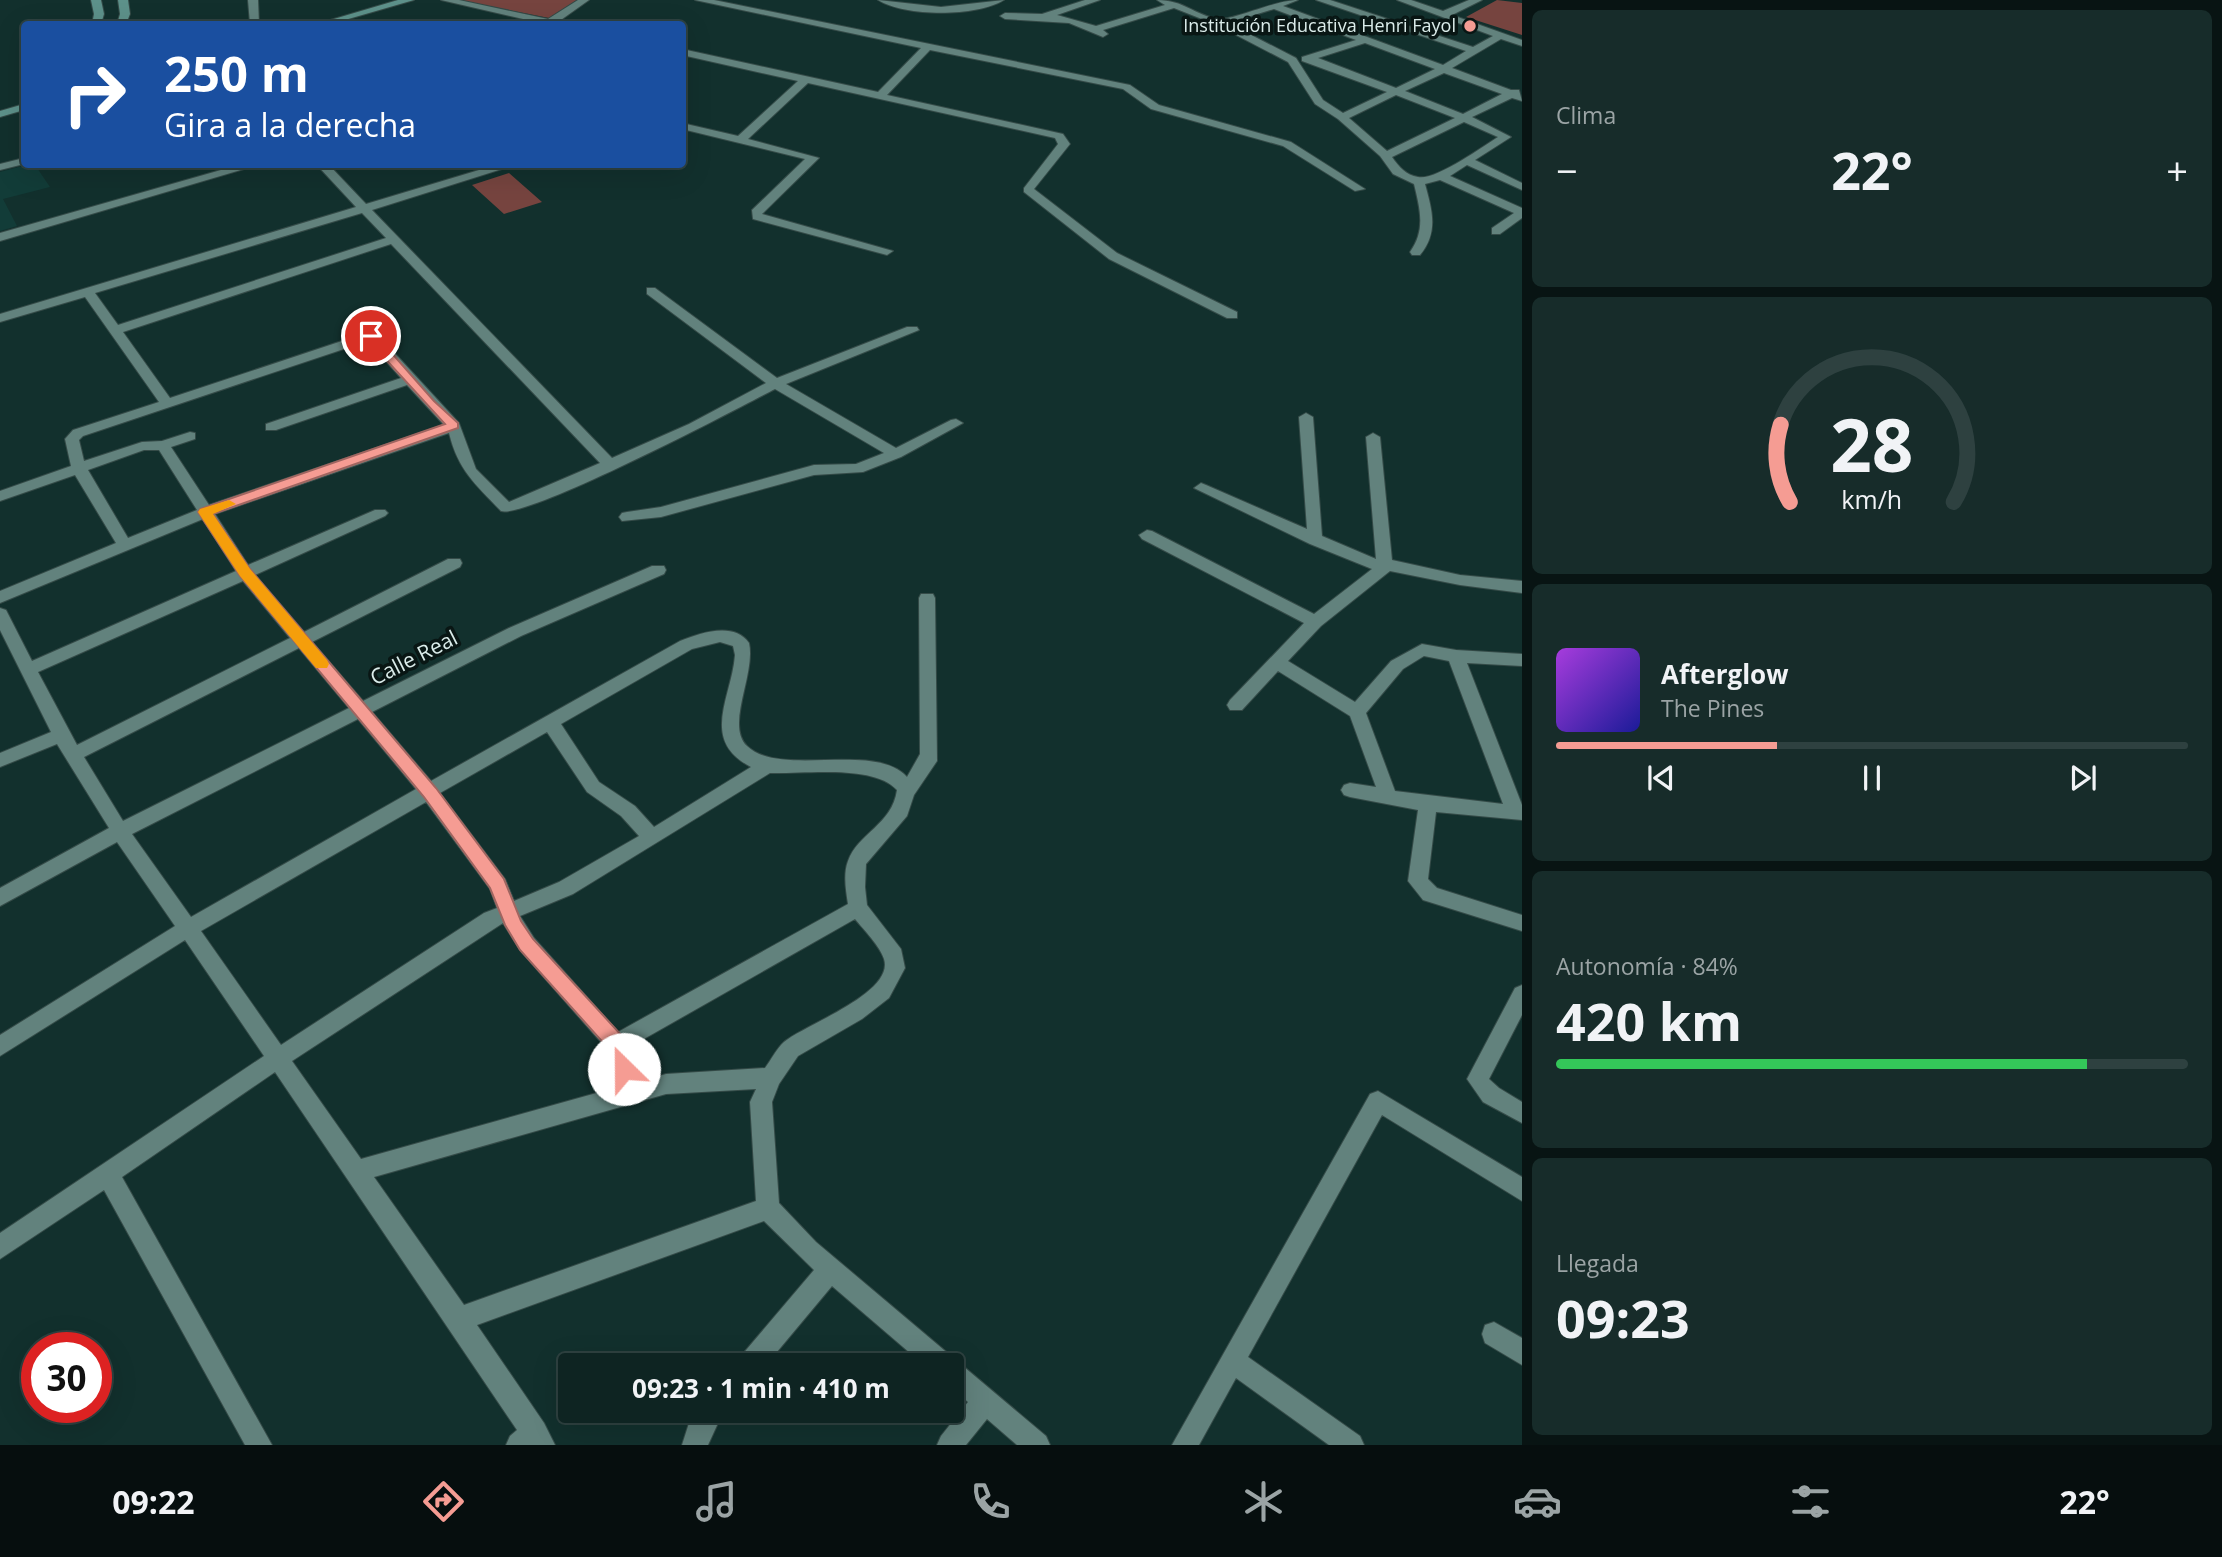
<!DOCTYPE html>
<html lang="es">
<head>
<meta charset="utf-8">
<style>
  :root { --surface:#0e2422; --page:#172c2a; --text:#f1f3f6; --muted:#9ba4a5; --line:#2e4140; --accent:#f59c93 }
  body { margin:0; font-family:"Open Sans",sans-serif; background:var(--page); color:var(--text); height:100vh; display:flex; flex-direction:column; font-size:26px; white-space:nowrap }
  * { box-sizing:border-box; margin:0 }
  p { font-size:23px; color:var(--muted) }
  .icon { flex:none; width:38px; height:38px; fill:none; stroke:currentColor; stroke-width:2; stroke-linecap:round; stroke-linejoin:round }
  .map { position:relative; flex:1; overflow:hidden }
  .side { display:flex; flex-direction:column; gap:10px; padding:10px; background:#081413; width:700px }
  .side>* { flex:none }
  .banner { position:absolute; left:21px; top:21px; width:665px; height:147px; border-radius:7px; box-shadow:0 7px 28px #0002,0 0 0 2px var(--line); background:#1a4fa0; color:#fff; overflow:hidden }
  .speed { position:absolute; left:21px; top:1332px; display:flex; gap:14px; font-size:35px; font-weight:700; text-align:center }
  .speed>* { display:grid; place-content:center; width:91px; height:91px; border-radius:50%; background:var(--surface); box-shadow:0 7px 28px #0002,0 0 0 2px var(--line); line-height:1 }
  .speed .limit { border:10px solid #d22; background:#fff; color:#111 }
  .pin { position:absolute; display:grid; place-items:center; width:60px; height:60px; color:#fff; margin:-30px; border:4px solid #fff; border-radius:50%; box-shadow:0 2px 7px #0007 }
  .me { position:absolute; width:77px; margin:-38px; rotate:337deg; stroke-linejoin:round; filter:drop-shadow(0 0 5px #0008) }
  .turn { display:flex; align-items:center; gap:24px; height:147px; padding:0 28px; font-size:32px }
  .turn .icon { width:91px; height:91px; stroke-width:2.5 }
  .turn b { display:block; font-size:49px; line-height:60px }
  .big { font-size:52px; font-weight:700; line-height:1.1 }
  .side .widget { flex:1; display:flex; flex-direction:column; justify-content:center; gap:10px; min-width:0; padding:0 24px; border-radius:10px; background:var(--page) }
  .side .dial { align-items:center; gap:0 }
  .dial svg { height:182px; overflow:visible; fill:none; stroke:var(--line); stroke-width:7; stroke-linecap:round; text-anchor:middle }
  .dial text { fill:var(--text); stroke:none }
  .song { display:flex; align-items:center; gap:21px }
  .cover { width:84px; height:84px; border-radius:10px; background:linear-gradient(135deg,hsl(280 70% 55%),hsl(240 70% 35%)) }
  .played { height:7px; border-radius:4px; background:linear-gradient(90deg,var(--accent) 35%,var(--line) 35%) }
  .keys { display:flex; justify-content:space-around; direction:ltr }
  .heat { display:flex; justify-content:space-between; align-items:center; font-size:38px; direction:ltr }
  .charge { height:10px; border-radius:5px; background:linear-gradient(90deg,#34c759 84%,var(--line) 0) }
  .trip { position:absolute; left:558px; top:1353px; width:406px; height:70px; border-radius:7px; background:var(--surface); box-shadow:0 7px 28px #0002,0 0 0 2px var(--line); font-weight:700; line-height:70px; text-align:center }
  .tabs { display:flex; height:112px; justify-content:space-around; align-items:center; background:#060e0e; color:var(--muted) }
  .tabs .icon { width:49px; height:49px }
  .tabs .on { color:var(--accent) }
  .tabs b { font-size:32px; color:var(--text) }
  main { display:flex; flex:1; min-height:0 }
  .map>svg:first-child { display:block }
  .built { fill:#123c38 }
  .green { fill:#76443f }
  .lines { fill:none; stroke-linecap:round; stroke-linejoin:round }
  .street-casing { stroke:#354b48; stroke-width:2 }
  .secondary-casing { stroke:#354b48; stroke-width:2 }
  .street { fill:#62827d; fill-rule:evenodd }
  .secondary { fill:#5d918a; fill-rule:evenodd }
  .route { fill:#f59c93; stroke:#9f6560; stroke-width:2 }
  .slow { fill:#f59e0b }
  .poi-dot { fill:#f59c93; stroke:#091614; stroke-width:2.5 }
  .labels { text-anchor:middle; stroke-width:7; stroke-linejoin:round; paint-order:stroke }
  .far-poi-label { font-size:18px; fill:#dbecea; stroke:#091614; text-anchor:end }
  .street-label { font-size:21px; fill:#dbecea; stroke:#091614 }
</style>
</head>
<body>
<main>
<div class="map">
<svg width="1522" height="1445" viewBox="0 0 1522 1445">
  <rect width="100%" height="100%" fill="#12302d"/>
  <!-- built -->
  <path class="built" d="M30,164l5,1 15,22 -47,12 14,27 -17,5v-59z"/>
  <!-- green -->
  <path class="green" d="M457,0h120l-28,18z
    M1497,0l25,3v32l-56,-18z
    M509,173l33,29 -38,12 -32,-29z"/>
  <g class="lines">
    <defs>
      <path id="street" d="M248,0h10l1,24h-9z
        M441,0h18l89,19 30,-19h11l-31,22 2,2h-15z
        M695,0h19l416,85 29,20 132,37 74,47 -10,2 -72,-45 -132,-37 -28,-20 -193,-39 -43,45 176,39 7,10 -36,45 83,64 120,59v6h-10l-118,-59 -85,-67v-4l34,-44 -3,-6 -247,-55 -60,56 71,19 -57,56 131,37 -6,4 -134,-36 -1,-9 53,-51 -123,-30v-6l56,13 60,-55 -116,-26v-6l196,43 43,-44z
        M878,0l63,7 63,-7c-27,17 -99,17 -126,0z
        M1085,0h15l-43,15 39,11 69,-21 -8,-5c27,0 37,15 61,19 14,2 57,-19 80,-19l-15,6 160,59 23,-14 -150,-51h14l143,47 20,-11 -96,-36h14l32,11 26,-11h13l-30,15 70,25v6l-21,-7 -49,29 59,22h8l3,11 -10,-3 -40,19 39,20 -36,23 47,23v7l-55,-25 -17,11 72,32v10l-22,16h-8v-6l22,-15 -74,-33 -15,4c7,26 14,48 -5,71h-8l-2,-3c16,-22 10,-43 4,-68l-21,-10 -13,-18 -42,-37 -23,-15 -27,-42 -71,-37 -43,-17 -71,22 5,4 -5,3 -34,-14 -64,-4 -5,-3 5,-3 37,1zM1274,9l82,31 -54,17v4l85,31 -44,21 -20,-13 -27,-42 -68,-35zM1365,43l70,26 -39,19 -78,-30zM1444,73l58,21 -39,20 -58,-23zM1396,95l59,23 -68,33 -38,-33zM1464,122l34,15c-16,10 -63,44 -80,40 -12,-2 -19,-10 -26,-20z
        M24,158v6l-24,6v-6z
        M242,164h19l-261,77v-8z
        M316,164h12l38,40 133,-40h19l-146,46 240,248 77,-34 77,-41 -119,-89v-6h8l122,90 130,-51h10l2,3 -133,54 110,64 55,-28 5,-1 7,4 -62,34 -38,15 -49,3 -153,42 -39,4 -3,-4 3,-4 5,-1 34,-5 153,-42 42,-1 28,-11 -109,-64c-36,19 -247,130 -274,122 -26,-27 -43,-41 -52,-78l-234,81 33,51 127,-55h10l3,3 -3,3 -130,59 49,57 144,-73h12l2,4 -2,4 -148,75 51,59 146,-73 143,-62h12l2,4 -2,4 -143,62 -149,76 59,69 249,-140c20,-8 54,-20 69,2 7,31 -24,82 -2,103 33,32 128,-5 160,31l13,-23 -1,-156 2,-4h12l2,4 2,163 -23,34 -7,21 -41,48 -1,23 2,18 34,44 4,19 -16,30 -27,21 -64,37 -19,28 -7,18 7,101 37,39 230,194 4,9h-33l-30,-26 -21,26h-29l4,-9 27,-34 -16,-14v-23h-28l-92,-79 -66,79h-28l3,-9 73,-86 -50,-49 -287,104 67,98 11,22h-49l4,-9 7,-6 -242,-358 -153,105 150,268h-27l-141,-255 -104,69v-26l264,-177 -79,-116 -185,116v-21l175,-109 -58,-84 -117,64v-18l109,-60 -52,-84 -57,23v-14l51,-21 -51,-102v-22l6,2 26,51 204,-90 -33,-52 -203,84v-12l116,-48 -41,-68 -75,26v-10l71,-25 -6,-27 8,-9 86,-28 -74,-105 -85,25v-8l356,-107zM362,213l24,25 -268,87 -23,-32zM391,244l209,219 -91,39 -33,-33 -17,-46 -83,-90h-10l-196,65 -47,-66zM368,341l33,37 -135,46v6h10l131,-45 37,40 -235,80 -38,-58 24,-8v-6l-5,-1 -28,9 -20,1 -58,19 -5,-21 4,-4zM144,450h15l38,60 -69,28 -40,-68zM243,581l47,57 -213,107 -39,-73zM720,642l13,4 2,9c-3,42 -36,85 16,112l-97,60 -19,-21 -36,-24 -38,-58 131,-75zM299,648l50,60 -226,113 -39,-64zM358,719l58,70 -225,128 -59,-83zM547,732l40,60 34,24 18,20 -80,46 -45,19 -9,-22 -65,-86zM770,773c33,1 104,-9 127,17 -5,35 -39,43 -49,71 -5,13 -2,30 0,43l-230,128 -84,-94 -14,-22 53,-22zM426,802l64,87 7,19 -13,5 -203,132 -80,-114zM855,919c9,11 25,27 29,40 11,34 -80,66 -100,83 -7,6 -13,18 -19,26l-99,6 -28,8 -10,-34zM503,923l17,27 87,99 11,38 -257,72 -69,-98zM756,1089l-6,13 6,99 -292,104 -90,-128 292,-83z
        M1306,413l7,4 9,119 54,23 -10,-122 7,-4 7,4 12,123 68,15 62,6v12l-62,-8 -70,-14 -69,55 -33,35 67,41 36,-41 31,-17 34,6 66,4v12l-55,-3 55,142v15l-86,-8 -8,67 9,9 85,27v16l-99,-31 -15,-19 10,-71 -68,-13 -6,-2 -3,-5 3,-5 6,-2 26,4 -26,-71 -72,-45 -36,39h-12l-3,-5 3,-5 74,-77 -162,-84 -3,-4 8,-5 5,1 162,83 58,-45 -62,-25 -116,-56 7,-5 5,2 101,44 -8,-112zM1424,656l25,5 54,143 -108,-13 -29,-78 37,-44z
        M1522,985v30l-33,64 10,9 23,14v21l-39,-21 -16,-23 48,-91z
        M1378,1091l144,86v24l-140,-86 -134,242 112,79 4,9h-35l-93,-67 -37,67h-27l198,-351z
        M1494,1322l28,16v27l-37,-22 -3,-9 3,-9z
        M697,1410h27l-16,35h-26l7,-22z"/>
      <path id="secondary" d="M91,0h10l3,14 -3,10h-9l2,-10z
        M118,0h10l2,14 -4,10h-9l3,-10z
        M398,0h16l-83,24h-14z
        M24,104v6l-24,7v-6z"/>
    </defs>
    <!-- street casing -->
    <use href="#street" class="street-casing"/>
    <!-- secondary casing -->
    <use href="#secondary" class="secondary-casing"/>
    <!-- street -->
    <use href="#street" class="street"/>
    <!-- secondary -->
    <use href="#secondary" class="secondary"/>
  </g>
  <!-- route -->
  <path class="route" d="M371,333l4,1 59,67 24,22v5l-245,86 37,55 186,219 68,91 17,42 12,18 90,98 10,32 -3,6 -6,3 -7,-3 -9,-27 -88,-98 -15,-25 -15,-37 -66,-91 -184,-221 -42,-64 2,-3 245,-85 -78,-85v-5z"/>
  <!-- slow -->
  <path class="slow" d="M229,500l7,4 -23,10 37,55 77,91 2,4 -2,4h-11l-76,-92 -42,-64 2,-3z"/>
  <!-- markers -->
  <circle class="poi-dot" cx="1470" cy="26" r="7"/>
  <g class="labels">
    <!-- far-poi labels -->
    <g class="far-poi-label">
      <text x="1456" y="32">Institución Educativa Henri Fayol</text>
    </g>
    <!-- street labels -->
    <g class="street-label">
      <text transform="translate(414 658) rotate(-27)" y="7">Calle Real</text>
    </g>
  </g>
</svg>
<div class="speed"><div class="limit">30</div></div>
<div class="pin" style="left:371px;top:336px;background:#d93025"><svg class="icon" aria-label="arrive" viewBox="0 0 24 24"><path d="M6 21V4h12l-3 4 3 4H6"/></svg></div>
<svg class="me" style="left:624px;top:1069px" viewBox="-20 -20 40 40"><circle r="19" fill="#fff"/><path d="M0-13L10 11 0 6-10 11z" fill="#f59c93"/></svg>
<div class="trip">09:23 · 1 min · 410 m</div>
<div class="banner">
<div class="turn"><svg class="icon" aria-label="right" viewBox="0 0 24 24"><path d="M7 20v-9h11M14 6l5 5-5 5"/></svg><div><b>250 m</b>Gira a la derecha</div></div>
</div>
</div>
<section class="side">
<div class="widget"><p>Clima</p>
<div class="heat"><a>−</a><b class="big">22°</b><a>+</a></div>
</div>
<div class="widget dial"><svg viewBox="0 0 100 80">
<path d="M14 69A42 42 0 1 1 86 69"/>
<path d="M14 69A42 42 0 0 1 10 35" stroke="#f59c93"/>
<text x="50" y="56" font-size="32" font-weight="700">28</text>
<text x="50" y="72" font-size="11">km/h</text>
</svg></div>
<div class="widget">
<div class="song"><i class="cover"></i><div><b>Afterglow</b><p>The Pines</p></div></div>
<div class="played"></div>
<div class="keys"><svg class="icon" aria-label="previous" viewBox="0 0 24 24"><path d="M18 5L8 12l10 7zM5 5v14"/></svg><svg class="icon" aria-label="pause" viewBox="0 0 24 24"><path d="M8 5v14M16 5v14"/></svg><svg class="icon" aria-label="next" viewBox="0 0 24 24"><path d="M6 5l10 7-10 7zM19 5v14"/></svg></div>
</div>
<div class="widget"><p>Autonomía · 84%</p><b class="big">420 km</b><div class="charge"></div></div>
<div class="widget"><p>Llegada</p><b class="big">09:23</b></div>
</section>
</main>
<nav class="tabs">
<b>09:22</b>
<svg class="icon on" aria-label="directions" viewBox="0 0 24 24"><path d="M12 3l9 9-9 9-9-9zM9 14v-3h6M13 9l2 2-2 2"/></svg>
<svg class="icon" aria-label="music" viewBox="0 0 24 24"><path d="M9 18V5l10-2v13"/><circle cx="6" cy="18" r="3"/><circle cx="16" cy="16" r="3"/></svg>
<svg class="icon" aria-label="phone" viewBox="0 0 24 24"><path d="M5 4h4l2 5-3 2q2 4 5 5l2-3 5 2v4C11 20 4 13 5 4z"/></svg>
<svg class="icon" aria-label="climate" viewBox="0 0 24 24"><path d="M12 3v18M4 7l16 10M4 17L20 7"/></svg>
<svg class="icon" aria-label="car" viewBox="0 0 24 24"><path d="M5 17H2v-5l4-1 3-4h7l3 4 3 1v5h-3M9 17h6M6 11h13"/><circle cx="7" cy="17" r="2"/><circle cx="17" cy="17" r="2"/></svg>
<svg class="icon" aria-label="filters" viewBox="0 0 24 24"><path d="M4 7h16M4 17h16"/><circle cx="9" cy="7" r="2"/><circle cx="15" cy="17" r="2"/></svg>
<b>22°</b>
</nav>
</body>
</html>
